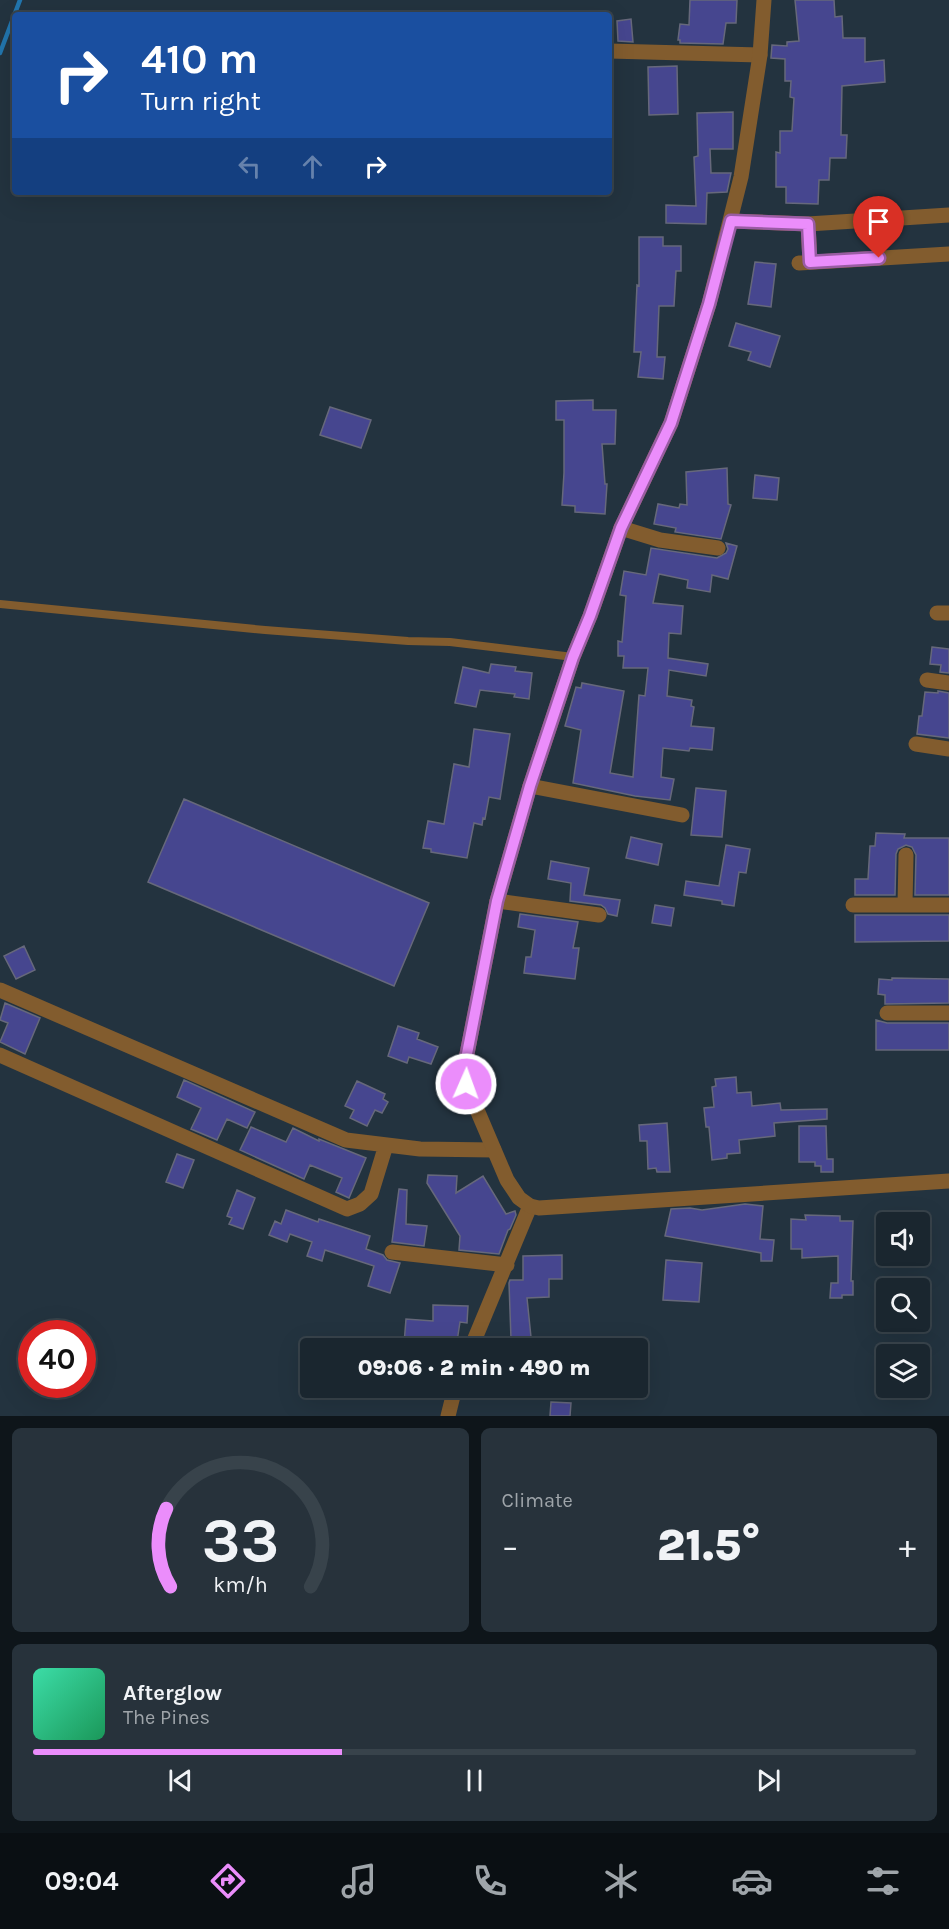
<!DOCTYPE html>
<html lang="en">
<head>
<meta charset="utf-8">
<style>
  :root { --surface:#1a262f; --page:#27323b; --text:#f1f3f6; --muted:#9fa5aa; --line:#38434b; --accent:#eb8dfb }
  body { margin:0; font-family:Karla,sans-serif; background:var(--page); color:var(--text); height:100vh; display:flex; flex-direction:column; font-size:22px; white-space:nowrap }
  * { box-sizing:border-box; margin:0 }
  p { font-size:20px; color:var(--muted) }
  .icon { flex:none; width:33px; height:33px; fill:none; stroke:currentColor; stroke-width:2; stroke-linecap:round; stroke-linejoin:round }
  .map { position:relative; height:1416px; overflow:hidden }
  .details { display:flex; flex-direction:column; gap:12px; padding:12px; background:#0e151a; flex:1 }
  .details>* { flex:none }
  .guide { position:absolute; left:12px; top:12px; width:600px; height:183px; border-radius:6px; box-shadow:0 6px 24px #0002,0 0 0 2px var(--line); background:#1a4fa0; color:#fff; overflow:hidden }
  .tools { position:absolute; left:876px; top:1212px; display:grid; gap:12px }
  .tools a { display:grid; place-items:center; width:54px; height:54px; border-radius:6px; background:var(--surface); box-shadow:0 6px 24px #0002,0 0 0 2px var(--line); font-size:30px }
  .speed { position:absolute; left:18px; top:1320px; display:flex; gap:12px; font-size:30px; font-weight:700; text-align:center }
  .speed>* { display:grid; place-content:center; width:78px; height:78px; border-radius:50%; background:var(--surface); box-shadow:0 6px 24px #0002,0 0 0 2px var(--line); line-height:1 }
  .speed .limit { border:9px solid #d22; background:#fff; color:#111 }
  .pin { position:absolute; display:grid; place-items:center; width:51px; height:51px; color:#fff; margin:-62px -26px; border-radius:50% 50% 50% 0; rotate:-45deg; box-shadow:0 0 6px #0007 }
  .pin .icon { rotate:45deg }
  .me { position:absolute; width:66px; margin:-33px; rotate:2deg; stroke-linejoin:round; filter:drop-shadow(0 0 4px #0008) }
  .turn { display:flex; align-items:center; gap:21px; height:126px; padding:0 30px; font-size:27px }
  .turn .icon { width:78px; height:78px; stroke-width:2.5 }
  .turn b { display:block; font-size:42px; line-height:51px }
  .lanes { display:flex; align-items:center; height:57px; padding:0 30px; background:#0003; justify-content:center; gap:30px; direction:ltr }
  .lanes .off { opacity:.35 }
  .big { font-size:45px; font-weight:800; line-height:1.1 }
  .details .card { flex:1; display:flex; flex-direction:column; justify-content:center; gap:9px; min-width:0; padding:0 21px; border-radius:9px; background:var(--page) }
  .details .dial { align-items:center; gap:0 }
  .dial svg { height:156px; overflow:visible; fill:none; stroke:var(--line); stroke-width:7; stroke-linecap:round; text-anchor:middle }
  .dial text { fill:var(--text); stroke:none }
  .song { display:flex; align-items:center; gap:18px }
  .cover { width:72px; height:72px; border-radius:9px; background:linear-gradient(135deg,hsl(160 70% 55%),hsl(150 70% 35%)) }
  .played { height:6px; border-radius:3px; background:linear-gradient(90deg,var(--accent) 35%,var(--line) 35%) }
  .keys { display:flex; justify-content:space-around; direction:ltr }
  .heat { display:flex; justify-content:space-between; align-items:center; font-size:33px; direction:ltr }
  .details .tiles { flex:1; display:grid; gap:12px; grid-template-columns:1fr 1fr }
  .card:last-child { grid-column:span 2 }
  .trip { position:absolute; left:300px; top:1338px; width:348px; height:60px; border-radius:6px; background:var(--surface); box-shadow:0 6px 24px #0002,0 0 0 2px var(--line); font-weight:800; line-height:60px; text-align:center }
  .dock { display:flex; height:96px; justify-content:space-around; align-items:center; background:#0a0f13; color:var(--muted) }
  .dock .icon { width:42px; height:42px }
  .dock .on { color:var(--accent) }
  .dock b { font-size:27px; color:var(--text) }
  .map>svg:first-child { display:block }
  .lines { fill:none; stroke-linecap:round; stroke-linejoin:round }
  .stream { stroke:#2275ad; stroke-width:4.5 }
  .building { fill:#46468f; stroke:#66687b; stroke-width:1.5 }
  .service { stroke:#825c2e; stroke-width:8 }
  .minor { stroke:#825c2e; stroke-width:15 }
  .tertiary { stroke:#825c2e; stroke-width:15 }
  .route-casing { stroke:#995ca3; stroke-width:15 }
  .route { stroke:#eb8dfb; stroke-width:10 }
</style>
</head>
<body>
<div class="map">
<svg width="949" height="1416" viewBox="0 0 949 1416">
  <rect width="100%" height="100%" fill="#23333f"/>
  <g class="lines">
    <!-- stream -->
    <path class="stream" d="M0,53l20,-53"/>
  </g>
  <!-- building -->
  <path class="building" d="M690,0h47l-1,23h-10l-3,21 -43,-1v-3h-2l2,-16 9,1z
    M795,0h39l1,17 7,-1 1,22h22v24l19,-2 1,22 -43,4 -1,49h6l-1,23h-16l-1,22h-10l-1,24 -32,-1v-16h-10v-35l4,1v-22h12l2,-33 -4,-1 1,-16h-6v-22l-14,-1 1,-13 15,1v-4l12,-1z
    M631,19l2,23 -15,-1 -1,-20z
    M677,66l1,48 -29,1 -1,-48z
    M733,112v37h-23l1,24h20l-4,19 -20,1 -1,31 -40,-1v-18l30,1 -2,-49 4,-1 -1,-43z
    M639,237h24v9h18v25h-5l-2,35h-15l-2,51h8l-2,22 -25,-2 3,-25h-7l3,-67 2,1z
    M755,262l21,2 -5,43 -23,-3z
    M736,323l44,13 -10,31 -22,-7 3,-8 -22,-6z
    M593,400v10h23l-1,34h-13l3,40h2l-2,30 -30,-2v-6l-13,-1 2,-32v-53h-8v-19z
    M330,407l41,13 -10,28 -41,-13z
    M727,468l1,36 3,1 -10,34 -46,-7 1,-4 -22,-4 4,-20 21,4 1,-4 7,1 -1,-33z
    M755,475l24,3 -2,22 -24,-2z
    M726,543l11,3 -9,33 -16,-4 -2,17 -23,-4 1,-8 -29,-6 -6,29 30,3 -2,28 -12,-1 -1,25 40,6 -2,12 -37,-6 -2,26 25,4 -1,6 3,1 -3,19 23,2 -2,22 -22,-2 -1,3 -26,-3 -2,29 13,2 -4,21 -35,-4 -62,-13 8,-53 -16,-4 11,-39 5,1 1,-5 42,8 -14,82 23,4 6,-82 6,1 3,-28h-25l1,-12h-6v-15l4,1 4,-46 -6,-1 4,-24 22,4 5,-27 66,10 9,-5 2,-4z
    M932,647l17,2v24l-9,-1 1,-7 -11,-1z
    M491,664l25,3 -1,4 17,2 -3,26 -15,-2 1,-3 -35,-4 -4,17 -21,-4 8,-36 26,6z
    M938,691l11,2v45l-32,-4 2,-18h3l3,-24 13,1z
    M474,729l36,5 -10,65 -11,-2 -4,22 -2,-1 -1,7 -8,-2 -7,35 -36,-6v-3l-8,-1 5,-27 16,3 10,-60 15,3z
    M696,788l30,3 -4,46 -31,-2z
    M184,799l245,104 -35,83 -246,-104z
    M876,833l29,1 -1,4h45v57h-34l1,-40 -4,-8 -6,-2 -8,4 -2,5 -1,41h-40v-16h13l2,-33h5z
    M631,837l31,7 -4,21 -32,-7z
    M726,845l24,4 -4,24 -7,-1 -5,34 -12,-2v-3l-38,-6 2,-14 33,5z
    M551,861l38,7 -5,27 36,5 -3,16 -9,-2 -3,-6 -4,-3 -31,-4 1,-18 -23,-4z
    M655,905l19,3 -3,18 -19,-3z
    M520,914l58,8 -5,26h6l-4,31 -51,-6 2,-16h5l4,-27 -17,-3z
    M855,915h94v26l-94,1z
    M24,946l11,24 -19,9 -12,-23z
    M892,978l57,1v24l-64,1v-9l-7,-1 1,-15 13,1z
    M5,1003l35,15 -15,36 -25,-12 8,-19 -8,-3z
    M876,1020l11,3h62v27h-73z
    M398,1026l21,7 -2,6 21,8 -7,17 -22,-7 -2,6 -19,-7z
    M736,1077l1,16 14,-1 1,14 28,-3 1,7 46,-1v10l-53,4 1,13 -36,4 1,13 -13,1v4l-15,2 -3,-33h-3l-2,-19 10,-1 -2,-20 4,-1 -1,-7z
    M184,1080l71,32 -8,16 -20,-9 -10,21 -26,-11 10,-21 -24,-11z
    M357,1081l28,13 -2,5 5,3 -6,11 -7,-3 -8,16 -17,-8 4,-8 -9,-4z
    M667,1123l3,49h-13l-1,-4 -8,1 -1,-28h-7l-1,-16z
    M799,1126h27l1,33h6v13h-12v-6h-6v-4h-16z
    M251,1127l35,15 7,-14 26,13v-2l47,19 -17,40 -13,-6 6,-14 -32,-13 -6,14 -64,-29z
    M177,1154l17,6 -11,28 -17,-6z
    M428,1175l29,1 -1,17 27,-17 23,38 9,-3 1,4 -6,14 -2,1 -9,24 -40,-4 1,-14 -33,-53z
    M399,1189l8,1 -1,34 21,2 -3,20 -32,-4z
    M237,1190l18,8 -12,31 -14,-5 3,-6 -5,-2z
    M745,1204l18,2 -3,33 14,1 -2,21h-11v-8l-96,-17 6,-27 19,-1 12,2z
    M286,1210l32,12 1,-3 51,17 -4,13 17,6 4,5 13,3 -10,30 -22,-7 6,-20 -49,-16 -3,11 -15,-5 5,-14 -22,-8 -3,8 -18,-7 6,-14 6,3z
    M805,1215l35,1v5h13l-2,60h2v14h-11v3h-12l1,-15h7v-27l-36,2v-9h-11v-30l15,1z
    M562,1255v24h-13v18l-22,1 4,39 -20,2 -2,-56 1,-3h13v-24z
    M666,1260l36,3 -3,39 -36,-2z
    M433,1305l35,1 -1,17 -7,-1 -4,26h-18v-1l-34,-3 2,-25 27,2z
    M551,1402l20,1 -1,13h-20z"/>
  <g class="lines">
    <!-- service -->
    <path class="service" d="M0,604l265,26 143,11 42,1 123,15"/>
    <!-- minor -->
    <path class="minor" d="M609,51l151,4
      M731,221l77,3 2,38
      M808,224l141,-9
      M799,263l150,-9
      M621,528l39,12 58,8
      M937,613h12
      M927,680l22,3
      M916,744l33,5
      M530,786l152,29
      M497,901l102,14
      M853,905h96
      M905,905l1,-50
      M0,990l346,150 74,9 74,1
      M887,1013h62
      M0,1055l347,154 13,-5 11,-10 15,-49
      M392,1252l115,13
      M471,1348l59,-142
      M448,1416l7,-28"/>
    <!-- tertiary -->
    <path class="tertiary" d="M764,0l-4,55 -19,122 -32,127 -38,119 -50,105 -31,88 -17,41 -43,129 -33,115 -32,163 1,20 41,96 12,18 11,8 9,2 410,-27"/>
  </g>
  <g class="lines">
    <defs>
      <path id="route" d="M466,1084l-1,-20 32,-163 33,-115 43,-129 17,-41 31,-88 50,-105 38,-119 22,-83 77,3 2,38 69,-4"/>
    </defs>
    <!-- route casing -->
    <use href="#route" class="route-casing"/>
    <!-- route -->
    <use href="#route" class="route"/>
  </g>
</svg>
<div class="tools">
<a><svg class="icon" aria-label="sound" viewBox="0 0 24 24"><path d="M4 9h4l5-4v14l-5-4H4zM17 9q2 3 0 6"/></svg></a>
<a><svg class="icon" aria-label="search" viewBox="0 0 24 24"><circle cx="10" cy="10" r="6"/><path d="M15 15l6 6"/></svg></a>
<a><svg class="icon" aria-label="layers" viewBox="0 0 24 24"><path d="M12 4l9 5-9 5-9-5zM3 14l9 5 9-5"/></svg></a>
</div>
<div class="speed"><div class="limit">40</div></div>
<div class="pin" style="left:879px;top:258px;background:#d93025"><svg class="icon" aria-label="arrive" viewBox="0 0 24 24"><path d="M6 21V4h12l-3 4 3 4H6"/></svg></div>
<svg class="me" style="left:466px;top:1084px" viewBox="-20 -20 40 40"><circle r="17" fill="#eb8dfb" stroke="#fff" stroke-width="3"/><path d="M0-11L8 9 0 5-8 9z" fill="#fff"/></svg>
<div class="trip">09:06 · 2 min · 490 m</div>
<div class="guide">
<div class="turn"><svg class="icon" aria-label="right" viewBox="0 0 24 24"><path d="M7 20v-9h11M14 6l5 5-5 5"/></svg><div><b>410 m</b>Turn right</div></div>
<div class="lanes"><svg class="icon off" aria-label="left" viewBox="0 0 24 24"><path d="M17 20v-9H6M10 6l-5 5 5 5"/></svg><svg class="icon off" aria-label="ahead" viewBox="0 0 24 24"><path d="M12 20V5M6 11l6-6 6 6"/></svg><svg class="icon" aria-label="right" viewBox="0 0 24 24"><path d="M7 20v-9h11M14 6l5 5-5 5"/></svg></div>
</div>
</div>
<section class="details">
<div class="tiles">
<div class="card dial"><svg viewBox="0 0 100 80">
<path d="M14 69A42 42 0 1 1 86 69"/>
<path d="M14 69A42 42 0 0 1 12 29" stroke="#eb8dfb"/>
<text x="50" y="56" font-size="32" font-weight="700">33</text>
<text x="50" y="72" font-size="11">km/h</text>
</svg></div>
<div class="card"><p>Climate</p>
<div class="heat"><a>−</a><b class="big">21.5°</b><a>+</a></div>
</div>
<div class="card">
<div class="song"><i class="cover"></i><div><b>Afterglow</b><p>The Pines</p></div></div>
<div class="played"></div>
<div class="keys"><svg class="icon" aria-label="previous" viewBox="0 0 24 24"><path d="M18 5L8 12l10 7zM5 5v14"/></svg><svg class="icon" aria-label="pause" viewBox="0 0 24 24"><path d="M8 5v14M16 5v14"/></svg><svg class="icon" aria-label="next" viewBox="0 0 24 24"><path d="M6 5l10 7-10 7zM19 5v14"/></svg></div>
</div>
</div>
</section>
<nav class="dock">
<b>09:04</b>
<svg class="icon on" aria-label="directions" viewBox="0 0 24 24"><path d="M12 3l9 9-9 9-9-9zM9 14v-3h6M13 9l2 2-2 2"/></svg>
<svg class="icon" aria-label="music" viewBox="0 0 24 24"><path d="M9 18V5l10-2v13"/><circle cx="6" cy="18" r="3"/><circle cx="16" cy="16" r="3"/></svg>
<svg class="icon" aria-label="phone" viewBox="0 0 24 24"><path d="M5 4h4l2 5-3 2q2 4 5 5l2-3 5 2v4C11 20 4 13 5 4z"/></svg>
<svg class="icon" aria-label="climate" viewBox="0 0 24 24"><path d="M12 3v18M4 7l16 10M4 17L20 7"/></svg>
<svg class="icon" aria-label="car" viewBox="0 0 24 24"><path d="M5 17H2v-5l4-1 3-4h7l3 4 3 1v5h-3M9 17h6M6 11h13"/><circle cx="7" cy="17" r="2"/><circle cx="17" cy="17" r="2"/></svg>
<svg class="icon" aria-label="filters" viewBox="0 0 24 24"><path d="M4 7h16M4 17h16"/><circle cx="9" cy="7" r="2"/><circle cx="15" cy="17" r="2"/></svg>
</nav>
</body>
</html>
